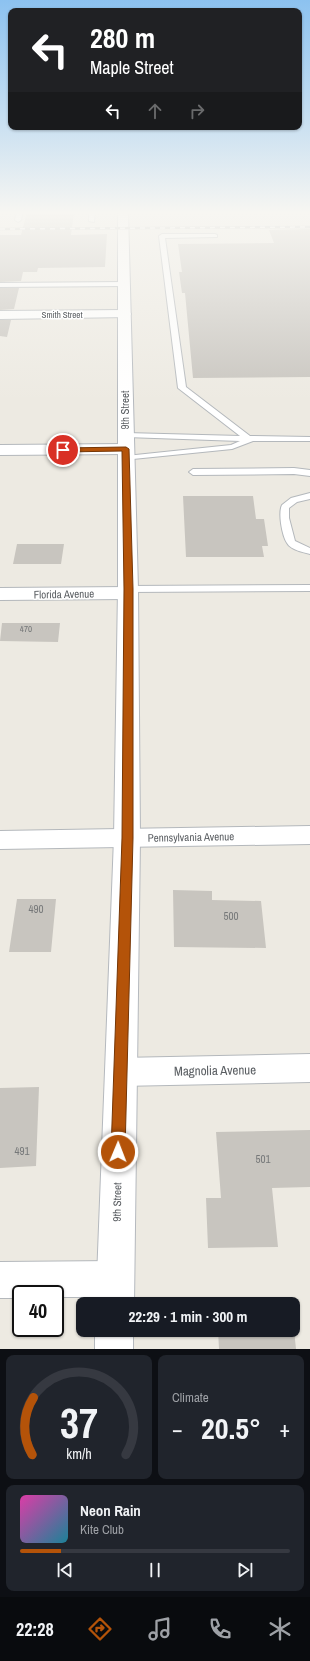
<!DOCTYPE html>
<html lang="en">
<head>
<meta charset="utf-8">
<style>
  :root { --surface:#171b24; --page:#20242c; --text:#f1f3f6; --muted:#9ea1a6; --line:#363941; --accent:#b45309 }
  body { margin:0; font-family:"Archivo Narrow",sans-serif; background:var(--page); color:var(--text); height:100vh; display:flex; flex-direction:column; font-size:15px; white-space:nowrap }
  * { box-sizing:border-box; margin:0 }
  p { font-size:13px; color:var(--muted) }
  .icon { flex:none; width:22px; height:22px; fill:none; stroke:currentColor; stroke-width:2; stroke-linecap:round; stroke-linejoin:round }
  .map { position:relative; height:1349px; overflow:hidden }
  .details { display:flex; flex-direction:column; gap:6px; padding:6px; background:#0d0f14; flex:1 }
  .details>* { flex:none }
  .banner { position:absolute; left:8px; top:8px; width:294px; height:122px; border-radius:8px; box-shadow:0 1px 3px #0004; background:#202124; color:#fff; overflow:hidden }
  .speed { position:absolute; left:12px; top:1285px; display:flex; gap:8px; font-size:20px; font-weight:700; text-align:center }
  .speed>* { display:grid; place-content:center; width:52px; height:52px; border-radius:50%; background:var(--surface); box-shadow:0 1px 3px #0004; line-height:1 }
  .speed .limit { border:2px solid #111; border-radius:6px; background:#fff; color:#111 }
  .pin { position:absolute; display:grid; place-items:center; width:34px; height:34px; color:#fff; margin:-17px; border:2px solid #fff; border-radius:50%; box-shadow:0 1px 4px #0007 }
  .me { position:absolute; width:44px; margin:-22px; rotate:1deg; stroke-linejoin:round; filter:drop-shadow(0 0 3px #0008) }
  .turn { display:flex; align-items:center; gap:14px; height:84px; padding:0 16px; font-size:18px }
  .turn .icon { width:52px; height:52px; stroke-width:2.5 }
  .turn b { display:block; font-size:28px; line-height:34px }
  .lanes { display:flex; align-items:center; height:38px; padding:0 16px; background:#0003; justify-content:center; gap:20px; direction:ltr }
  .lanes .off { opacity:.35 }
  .big { font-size:30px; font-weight:700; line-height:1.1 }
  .details .card { flex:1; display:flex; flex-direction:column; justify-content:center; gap:6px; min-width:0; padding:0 14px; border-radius:8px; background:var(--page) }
  .details .dial { align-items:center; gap:0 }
  .dial svg { height:104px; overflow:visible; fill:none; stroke:var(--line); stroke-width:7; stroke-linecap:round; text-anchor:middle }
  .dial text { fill:var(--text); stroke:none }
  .song { display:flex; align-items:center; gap:12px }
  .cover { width:48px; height:48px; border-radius:6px; background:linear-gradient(135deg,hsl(320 70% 55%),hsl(190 70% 35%)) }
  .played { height:4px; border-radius:2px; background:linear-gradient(90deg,var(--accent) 15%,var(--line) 15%) }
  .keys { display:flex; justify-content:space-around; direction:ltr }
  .heat { display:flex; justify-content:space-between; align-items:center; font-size:22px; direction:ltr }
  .details .tiles { flex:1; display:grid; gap:6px; grid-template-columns:1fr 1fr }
  .card:last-child { grid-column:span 2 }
  .trip { position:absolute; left:76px; top:1297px; width:224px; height:40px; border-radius:8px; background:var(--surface); box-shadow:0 1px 3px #0004; font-weight:700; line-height:40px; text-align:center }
  .menu { display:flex; height:64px; justify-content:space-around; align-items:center; background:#090b0e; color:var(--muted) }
  .menu .icon { width:28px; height:28px }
  .menu .active { color:var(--accent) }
  .menu b { font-size:18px; color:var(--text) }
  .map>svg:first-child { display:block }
  .building { fill:#c8c5bf }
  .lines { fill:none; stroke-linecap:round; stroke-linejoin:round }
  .lane-casing { stroke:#b4b8bc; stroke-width:2 }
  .street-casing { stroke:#b4b8bc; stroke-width:2 }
  .secondary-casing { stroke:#b5b9be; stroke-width:2 }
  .lane { fill:#fff; fill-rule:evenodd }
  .street { fill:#fff; fill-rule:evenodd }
  .secondary { fill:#fff; fill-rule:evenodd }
  .rail-casing { stroke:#b1b2b2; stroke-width:2.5 }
  .rail { stroke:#fff; stroke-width:1.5; stroke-dasharray:5; stroke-linecap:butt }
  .route { fill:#b45309; stroke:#753606 }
  .labels { text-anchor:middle; stroke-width:3; stroke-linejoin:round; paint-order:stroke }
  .far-street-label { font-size:9px; fill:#5a5e62; stroke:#fff }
  .number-label { font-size:9px; fill:#767879 }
  .street-label { font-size:11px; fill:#5a5e62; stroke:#fff }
  .near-number-label { font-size:11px; fill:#767879 }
  .near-street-label { font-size:13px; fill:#5a5e62; stroke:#fff }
</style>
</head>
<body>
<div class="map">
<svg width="310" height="1349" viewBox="0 0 310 1349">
  <rect width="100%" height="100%" fill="#edeae2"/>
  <!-- building -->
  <path class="building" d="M27,212h47l-3,23 36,-1 -2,33 -67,1 -1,4h-14l-2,9 -21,1v-47h21z
    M310,229v148l-117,1 -8,-85h-3l-3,-21h3l-4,-28 96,-1 -5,-13z
    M0,288h19l-5,21 -14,1z
    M0,320h11l-4,17 -7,-1z
    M183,496h70l3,23h8l4,27h-6l2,11h-78z
    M17,544h47l-3,20h-48z
    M2,623h58l-2,19 -58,-1z
    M173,890l39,1v9l49,1 5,47 -92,-1z
    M17,899h39l-5,53h-42z
    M39,1087l-3,79 -36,2v-80z
    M310,1130v57l-38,1 6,59 -70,1 -2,-50h15l-5,-66z
    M218,1330h76l2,19h-77z"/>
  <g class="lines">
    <defs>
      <path id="lane" d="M17,212h6l-2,8 -3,2 -3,-2z
        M89,212h6l-1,10 -5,-1z
        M215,234l2,1v2l-52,1 21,149 64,49 60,1v4h-57l-21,8 -109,11 -1,-2 4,-2 105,-11 9,-4 -114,-4 -4,-2 4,-2 114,3 -62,-48 -19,-152 3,-2z
        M0,283l125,-1 3,2 -3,2 -125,1z
        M294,468l16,2v6l-16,-2 -101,1 -4,-3 4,-3z
        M310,493v6l-13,3 -8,6v10l6,23 15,7v6c-7,-2 -19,-4 -23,-11 -5,-8 -9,-30 -5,-38l9,-7z
        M310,585v6l-182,1 -5,-3 5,-3z"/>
      <path id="street" d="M125,310l4,1 2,3 -2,3 -129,2v-8z
        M126,444l6,2 2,3 -2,3 -6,2 -126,1v-10z
        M128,587l7,2 3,4 -3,4 -7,2 -128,1v-12z
        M310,826v18l-310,5v-18z
        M310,1054v28l-190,4 -11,-4 -4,-10 4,-10 11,-4z
        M115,1261l13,5 5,13 -5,13 -13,5h-60v-3h-34v4h-21v-36z"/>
      <path id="secondary" d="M118,212h10l10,377 2,249 -6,466h-38l18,-466 4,-249z
        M95,1330h38v19h-38z"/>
    </defs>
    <!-- lane casing -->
    <use href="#lane" class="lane-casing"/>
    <!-- street casing -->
    <use href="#street" class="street-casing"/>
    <!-- secondary casing -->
    <use href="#secondary" class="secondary-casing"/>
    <!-- lane -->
    <use href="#lane" class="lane"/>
    <!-- street -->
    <use href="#street" class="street"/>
    <!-- secondary -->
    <use href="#secondary" class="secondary"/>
    <defs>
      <path id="rail" d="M0,229l310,-2"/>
    </defs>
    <!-- rail casing -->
    <use href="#rail" class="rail-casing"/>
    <!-- rail -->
    <use href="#rail" class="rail"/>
  </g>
  <!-- sky -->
  <linearGradient id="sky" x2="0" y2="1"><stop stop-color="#8cc2f0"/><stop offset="0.53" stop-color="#f7f6f2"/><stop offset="1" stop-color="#f7f6f2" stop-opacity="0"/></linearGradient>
  <rect width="310" height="401" fill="url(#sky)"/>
  <!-- route -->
  <path class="route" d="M126,447l3,2 4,140v249l-8,314 -2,4 -5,2 -5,-2 -2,-4 11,-314 2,-249 -2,-138 -59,1 -3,-2 3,-2z"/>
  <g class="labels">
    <!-- far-street labels -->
    <g class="far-street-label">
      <text x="62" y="318">Smith Street</text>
    </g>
    <!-- number labels -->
    <g class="number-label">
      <text x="26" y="632">470</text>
    </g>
    <!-- street labels -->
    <g class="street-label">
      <text transform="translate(125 410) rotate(-90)" y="4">9th Street</text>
      <text transform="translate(64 594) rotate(-1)" y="4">Florida Avenue</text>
      <text transform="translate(191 837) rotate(-1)" y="4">Pennsylvania Avenue</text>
      <text transform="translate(117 1202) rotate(-89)" y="4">9th Street</text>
    </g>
    <!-- near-number labels -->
    <g class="near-number-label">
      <text x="36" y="913">490</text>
      <text x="231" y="920">500</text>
      <text x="22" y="1155">491</text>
      <text x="263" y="1163">501</text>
    </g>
    <!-- near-street labels -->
    <g class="near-street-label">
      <text transform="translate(215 1070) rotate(-1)" y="5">Magnolia Avenue</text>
    </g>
  </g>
</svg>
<div class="speed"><div class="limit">40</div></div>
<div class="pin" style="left:63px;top:450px;background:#d93025"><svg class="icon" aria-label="arrive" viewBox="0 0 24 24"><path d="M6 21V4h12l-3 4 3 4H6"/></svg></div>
<svg class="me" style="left:118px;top:1152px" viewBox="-20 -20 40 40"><circle r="17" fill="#b45309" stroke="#fff" stroke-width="3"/><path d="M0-11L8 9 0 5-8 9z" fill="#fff"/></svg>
<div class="trip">22:29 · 1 min · 300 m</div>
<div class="banner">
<div class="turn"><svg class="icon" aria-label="left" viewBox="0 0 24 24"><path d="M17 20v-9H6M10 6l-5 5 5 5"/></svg><div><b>280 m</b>Maple Street</div></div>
<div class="lanes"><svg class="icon" aria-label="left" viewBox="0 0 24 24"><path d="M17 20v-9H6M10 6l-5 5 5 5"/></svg><svg class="icon off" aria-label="ahead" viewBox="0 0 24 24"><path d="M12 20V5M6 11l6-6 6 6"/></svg><svg class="icon off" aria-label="right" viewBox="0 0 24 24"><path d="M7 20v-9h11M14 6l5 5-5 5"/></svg></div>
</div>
</div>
<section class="details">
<div class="tiles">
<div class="card dial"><svg viewBox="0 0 100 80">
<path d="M14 69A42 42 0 1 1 86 69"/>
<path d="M14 69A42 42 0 0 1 15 25" stroke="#b45309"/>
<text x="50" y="56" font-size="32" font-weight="700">37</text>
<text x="50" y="72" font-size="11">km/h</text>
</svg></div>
<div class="card"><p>Climate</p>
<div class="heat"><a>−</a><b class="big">20.5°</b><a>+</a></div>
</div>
<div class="card">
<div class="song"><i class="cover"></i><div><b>Neon Rain</b><p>Kite Club</p></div></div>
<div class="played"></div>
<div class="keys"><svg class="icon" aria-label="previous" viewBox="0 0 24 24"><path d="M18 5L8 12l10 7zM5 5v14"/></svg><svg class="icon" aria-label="pause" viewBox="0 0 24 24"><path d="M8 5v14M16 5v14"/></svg><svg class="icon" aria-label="next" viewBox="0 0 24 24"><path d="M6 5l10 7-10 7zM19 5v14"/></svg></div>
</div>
</div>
</section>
<nav class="menu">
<b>22:28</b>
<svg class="icon active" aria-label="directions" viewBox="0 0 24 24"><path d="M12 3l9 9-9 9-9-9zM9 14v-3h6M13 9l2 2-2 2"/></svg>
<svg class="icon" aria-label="music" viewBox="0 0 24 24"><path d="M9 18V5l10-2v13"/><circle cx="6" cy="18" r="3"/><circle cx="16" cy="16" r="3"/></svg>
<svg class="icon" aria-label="phone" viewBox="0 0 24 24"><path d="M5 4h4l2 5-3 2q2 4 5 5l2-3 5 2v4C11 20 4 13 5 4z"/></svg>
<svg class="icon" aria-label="climate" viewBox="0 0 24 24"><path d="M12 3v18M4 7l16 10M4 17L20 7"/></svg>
</nav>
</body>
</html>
